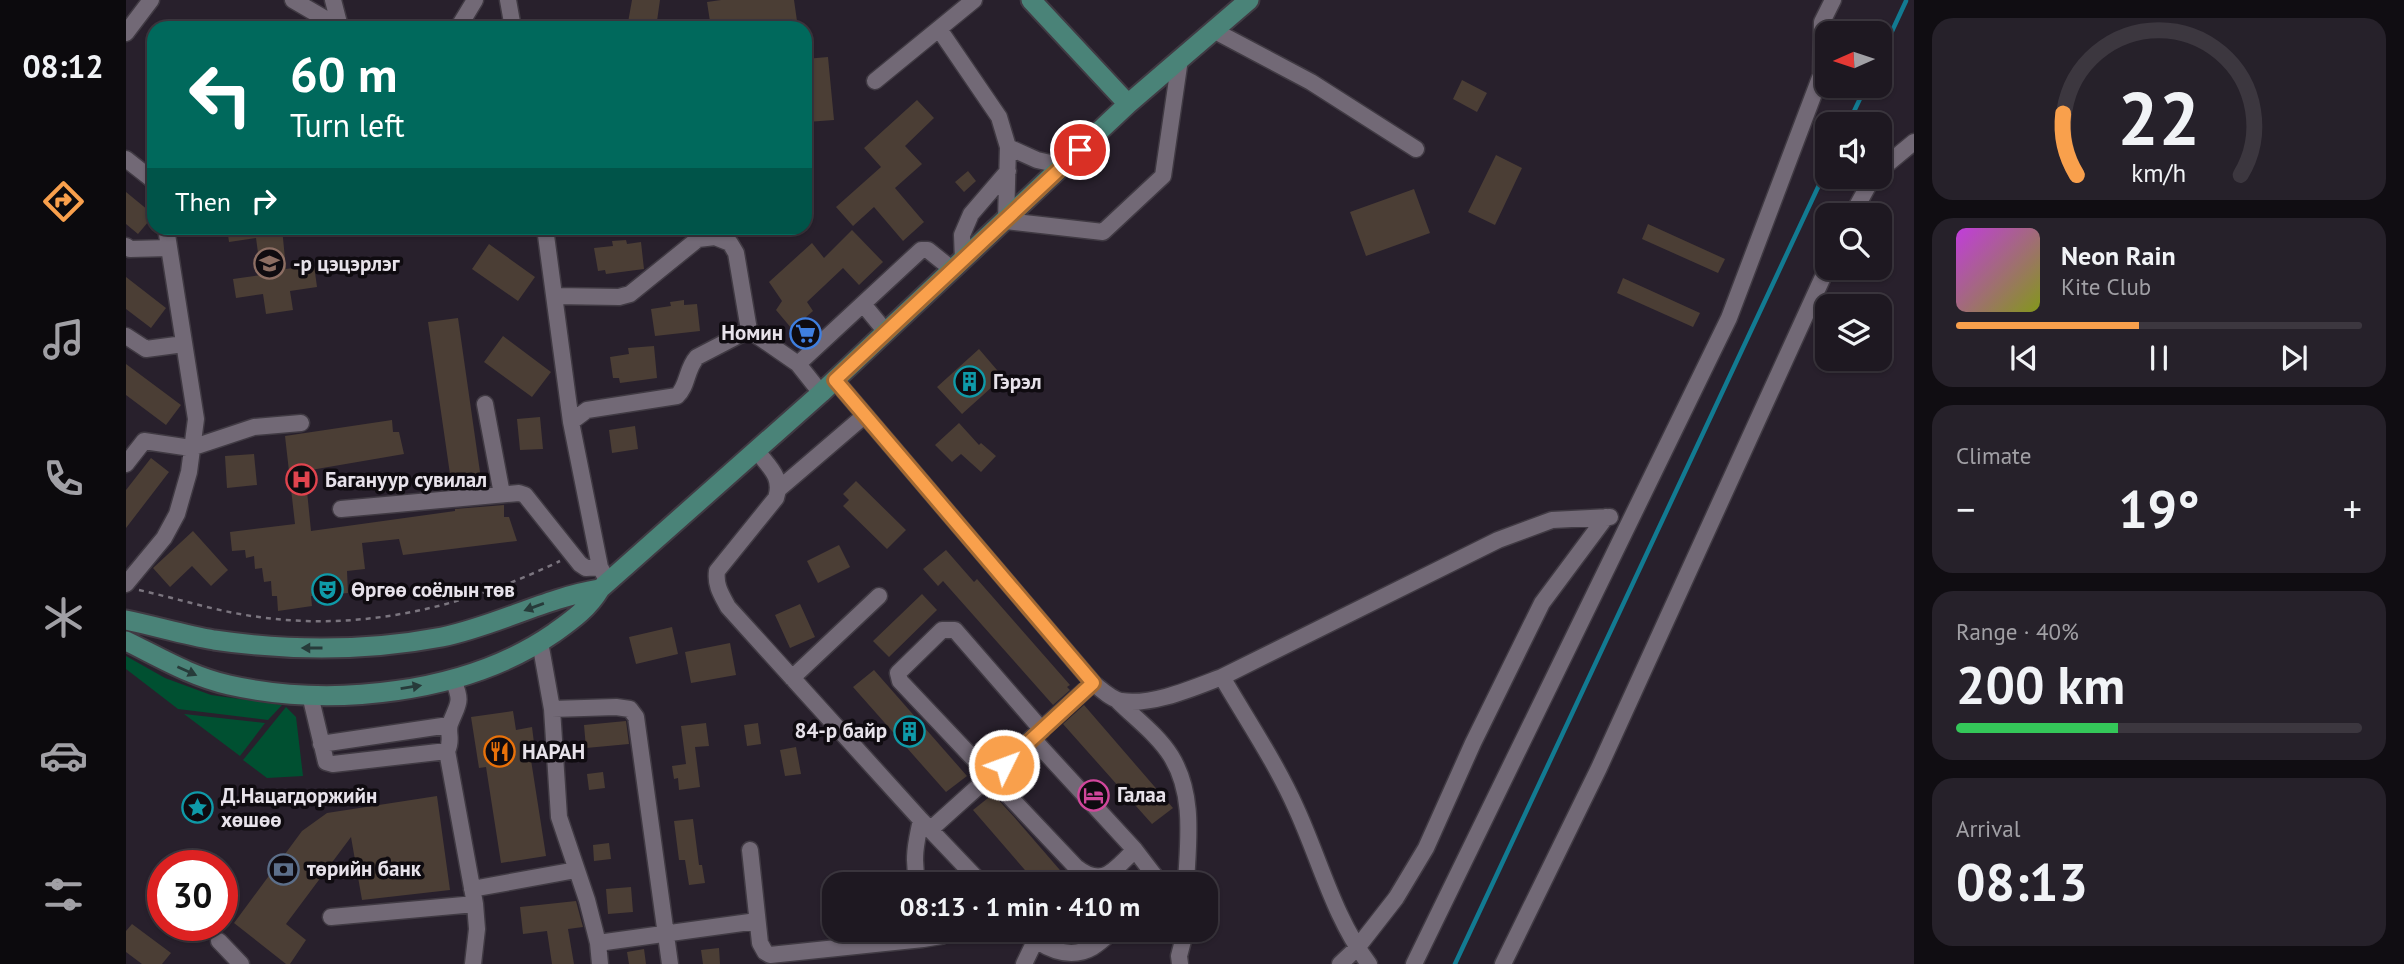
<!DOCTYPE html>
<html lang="en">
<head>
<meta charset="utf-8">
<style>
  :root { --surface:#1e1821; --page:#26212a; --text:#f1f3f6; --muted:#a1a0a5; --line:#3c373f; --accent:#f9a04c }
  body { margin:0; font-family:"PT Sans",sans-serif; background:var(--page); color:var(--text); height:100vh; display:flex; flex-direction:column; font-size:26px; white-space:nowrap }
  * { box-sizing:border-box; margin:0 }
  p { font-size:23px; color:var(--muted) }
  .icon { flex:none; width:38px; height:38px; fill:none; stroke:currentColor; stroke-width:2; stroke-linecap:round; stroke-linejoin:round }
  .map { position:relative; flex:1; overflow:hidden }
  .panel { display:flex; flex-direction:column; gap:18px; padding:18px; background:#100d12; width:490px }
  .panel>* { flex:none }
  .banner { position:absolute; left:21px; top:21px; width:665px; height:214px; border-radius:21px; box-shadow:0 2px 5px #0004,0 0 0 2px var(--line); background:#00695c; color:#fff; overflow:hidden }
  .needle { width:46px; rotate:267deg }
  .fabs { position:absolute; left:1689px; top:21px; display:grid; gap:14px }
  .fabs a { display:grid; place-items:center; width:77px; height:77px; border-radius:14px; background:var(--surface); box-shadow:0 2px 5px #0004,0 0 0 2px var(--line); font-size:35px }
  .speed { position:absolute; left:21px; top:850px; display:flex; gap:14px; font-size:35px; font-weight:700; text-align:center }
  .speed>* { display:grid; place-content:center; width:91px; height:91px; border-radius:50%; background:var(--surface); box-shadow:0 2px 5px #0004,0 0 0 2px var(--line); line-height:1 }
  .speed .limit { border:10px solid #d22; background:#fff; color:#111 }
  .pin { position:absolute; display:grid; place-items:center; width:60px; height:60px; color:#fff; margin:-30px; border:4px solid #fff; border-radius:50%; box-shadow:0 2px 7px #0007 }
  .me { position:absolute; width:77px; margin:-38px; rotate:48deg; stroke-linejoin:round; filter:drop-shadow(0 0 5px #0008) }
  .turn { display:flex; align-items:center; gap:24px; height:147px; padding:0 28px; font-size:32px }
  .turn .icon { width:91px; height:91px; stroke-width:2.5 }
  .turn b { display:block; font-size:49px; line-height:60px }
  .then { display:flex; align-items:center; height:66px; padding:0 28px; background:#0003; gap:14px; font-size:26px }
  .big { font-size:52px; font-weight:700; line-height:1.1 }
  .panel .tile { flex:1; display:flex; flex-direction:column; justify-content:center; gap:10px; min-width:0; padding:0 24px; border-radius:21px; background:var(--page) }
  .panel .dial { align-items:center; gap:0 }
  .dial svg { height:182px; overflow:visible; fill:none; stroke:var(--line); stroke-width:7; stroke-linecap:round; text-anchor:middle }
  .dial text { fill:var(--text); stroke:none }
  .song { display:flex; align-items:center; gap:21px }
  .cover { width:84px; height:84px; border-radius:10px; background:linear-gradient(135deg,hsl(290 70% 55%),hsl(70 70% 35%)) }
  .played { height:7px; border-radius:4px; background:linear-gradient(90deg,var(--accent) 45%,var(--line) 45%) }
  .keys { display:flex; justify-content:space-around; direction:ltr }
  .heat { display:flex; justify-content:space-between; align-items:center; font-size:38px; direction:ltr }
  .charge { height:10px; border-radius:5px; background:linear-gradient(90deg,#34c759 40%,var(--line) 0) }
  .trip { position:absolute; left:696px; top:872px; width:396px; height:70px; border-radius:21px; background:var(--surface); box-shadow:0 2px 5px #0004,0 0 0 2px var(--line); font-weight:700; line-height:70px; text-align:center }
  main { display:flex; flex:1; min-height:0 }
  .tabs { display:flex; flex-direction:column; width:126px; justify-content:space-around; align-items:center; background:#0c0a0d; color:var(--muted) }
  .tabs .icon { width:49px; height:49px }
  .tabs .on { color:var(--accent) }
  .tabs b { font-size:32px; color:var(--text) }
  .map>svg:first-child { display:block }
  .green { fill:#005031 }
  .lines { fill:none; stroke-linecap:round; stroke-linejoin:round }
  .stream { stroke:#127b92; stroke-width:4.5 }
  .building { fill:#4b3e35 }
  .minor-casing { stroke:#403a43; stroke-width:19 }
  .major-casing { stroke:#403a43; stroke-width:23 }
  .path { stroke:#7b757f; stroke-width:2.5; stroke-dasharray:5 5; stroke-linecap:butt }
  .minor { stroke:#726976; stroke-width:16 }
  .major { stroke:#4a8378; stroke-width:19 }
  .oneway { fill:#273b3a }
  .route-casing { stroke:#a26831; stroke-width:18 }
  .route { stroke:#f9a04c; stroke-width:12 }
  .labels { text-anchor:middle; stroke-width:7; stroke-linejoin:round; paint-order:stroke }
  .poi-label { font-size:21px; font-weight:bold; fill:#e7e2ea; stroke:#0f0b10; text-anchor:start }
</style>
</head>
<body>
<main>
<nav class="tabs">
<b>08:12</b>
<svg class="icon on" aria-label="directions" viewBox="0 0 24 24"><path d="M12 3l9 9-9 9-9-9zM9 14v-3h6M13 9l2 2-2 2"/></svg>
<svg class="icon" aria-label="music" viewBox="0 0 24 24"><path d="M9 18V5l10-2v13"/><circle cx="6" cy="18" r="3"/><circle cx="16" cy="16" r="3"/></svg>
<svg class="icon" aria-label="phone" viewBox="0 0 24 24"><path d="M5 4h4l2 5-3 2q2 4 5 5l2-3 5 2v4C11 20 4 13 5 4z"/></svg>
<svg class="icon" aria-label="climate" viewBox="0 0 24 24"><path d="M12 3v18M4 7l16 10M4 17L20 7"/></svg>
<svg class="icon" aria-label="car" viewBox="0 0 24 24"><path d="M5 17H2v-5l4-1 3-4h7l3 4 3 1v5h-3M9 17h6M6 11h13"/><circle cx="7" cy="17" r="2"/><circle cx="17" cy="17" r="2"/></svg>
<svg class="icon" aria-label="filters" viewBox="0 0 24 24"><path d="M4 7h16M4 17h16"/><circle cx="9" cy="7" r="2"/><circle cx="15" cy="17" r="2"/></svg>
</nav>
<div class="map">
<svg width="1788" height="964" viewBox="0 0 1788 964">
  <rect width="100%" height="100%" fill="#28202c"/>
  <!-- green -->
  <path class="green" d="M0,656l39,22 46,17 71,10 -14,15 -90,-11 -52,-40z
    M160,707l10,10 7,59 -36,2 -24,-18z
    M58,714l81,9 -25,33z"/>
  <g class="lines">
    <!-- stream -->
    <path class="stream" d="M1754,57l26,-56
      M1722,124l18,-38
      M1329,964l372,-796"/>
  </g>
  <!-- building -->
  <path class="building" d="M506,0h28l-4,28h-29z
    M595,0h73l4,28h-87l-4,-26z
    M702,57l6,63 -27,2 -2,-63z
    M1336,80l25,13 -10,19 -24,-13z
    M791,100l17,18 -29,28 17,18 -27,24 29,34 -21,19 -29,-34 -21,19 -17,-19 45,-40 -17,-19z
    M1370,155l26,13 -27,57 -27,-13z
    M842,171l8,10 -12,11 -9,-10z
    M1288,189l16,44 -64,23 -16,-44z
    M0,192l28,23 -16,19 -12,-10z
    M1522,224l77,35 -7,14 -76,-34z
    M101,228h55l4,41 28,-4 3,22 -27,4 3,19 -27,4 -3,-20 -27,4 -3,-19 28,-4 -5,-37 -27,4z
    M726,230l31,32 -24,23 -16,-17 -36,34 6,9 -21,18 -16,-19 6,-9 -13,-19 43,-39 12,15z
    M500,240l1,4 14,-2 3,27 -38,5 -1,-4 -7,1 -4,-23 19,-2 -1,-5z
    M363,244l46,33 -17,24 -46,-32z
    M0,277l40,31 -15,20 -25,-19z
    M1497,278l77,35 -7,14 -76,-34z
    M558,300v5l13,-1 3,27 -45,5 -4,-27 20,-3 -1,-4z
    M332,318l24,168 -30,2 -24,-166z
    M377,336l48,36 -19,25 -48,-35z
    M528,346l3,32 -37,5 -1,-5h-6l-3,-21 19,-3 -1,-6z
    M853,349l24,28 -41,37 -25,-27z
    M0,364l55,41 -15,20 -40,-30z
    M414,417l3,32 -23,1 -3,-31z
    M266,420l1,12h6l5,22 -99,17 6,60 144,-20v-2l49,-4v12h5l8,24 -114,14 -4,-16 -37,4 3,26 -18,2 1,22 -37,3 1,10 -34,5 -1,-15h-5l-1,-15 -7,1 -2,-14 -7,1 -1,-13 -8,2 -1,-8 -13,1 -2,-19 65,-8 -10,-88z
    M833,423l20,22 2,-2 15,13 -15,16 -20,-18 -9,8 -17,-17z
    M509,426l3,23 -26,4 -3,-23z
    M128,454l3,31 -30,3 -2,-32z
    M25,458l18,14 -43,56v-38z
    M730,481l50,49 -19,19 -44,-43 6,-6 -6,-6z
    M67,531l35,39 -17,16 -19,-20 -22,21 -17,-19z
    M713,545l11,22 -32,16 -11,-22z
    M820,550l28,32 3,-3 93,106 -3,2 3,3 -17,15 -110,-124 -5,5 -15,-17z
    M796,594l15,16 -48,47 -16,-16z
    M674,604l15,33 -25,11 -15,-33z
    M546,627l6,27 -42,10 -7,-27z
    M604,643l6,32 -45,8 -6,-31z
    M748,670l93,106 -21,16 -93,-105z
    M958,705l89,103 -21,16 -89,-100z
    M387,711l3,19 16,-3 4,32 -5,1 15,96 -45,7 -15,-96 -7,1 -8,-51z
    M500,721l3,23 -43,4 -2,-23z
    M580,723l3,23 -14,1 5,40 -21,3 -1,-12 -4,1 -2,-13 14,-2 -5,-38z
    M632,723l3,21 -14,2 -3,-21z
    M670,747l5,27 -16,2 -5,-26z
    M477,772l2,16 -16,2 -2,-16z
    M867,794l22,24 57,66h-35l-64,-74z
    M311,796l13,94 -88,10 -11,-63 -65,87 20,16 -16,24h-4l-52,-41 68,-92 25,-18z
    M567,819l6,46h3l3,18 -16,2 -4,-25h-6l-5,-39z
    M483,843l2,16 -17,2 -1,-16z
    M505,887l2,25 -25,2 -2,-25z
    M450,901l7,26 -15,2 6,35h-22l-5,-33 -24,3 -3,-27z
    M6,924l39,29 -9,11h-20l-16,-12v-21z
    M593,948l1,16h-17l-2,-14z
    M518,949l2,15h-17l-2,-12z"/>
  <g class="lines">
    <defs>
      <path id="minor" d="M167,0l48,28
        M207,0l7,27
        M382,0l5,28
        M332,28l17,-28
        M813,29l60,88 9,30 -2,74 97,11 60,-56 17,-117
        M1087,30l98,52 105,67
        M0,33l25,-33
        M749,81l99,-81
        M882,147l29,13 27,6
        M0,159l28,22
        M1754,170l34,-28
        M1726,215l21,-38
        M419,228l26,194 29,145 8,15
        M0,246l4,3 39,-1
        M837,261l-1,-26 9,-21 37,-43
        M429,296l64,1 11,-3 68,-55 17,-2 15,6 6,10 13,77
        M737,304l23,28
        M0,336l20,13 38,-5
        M672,364l123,-114h7l25,20
        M709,380l258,303c8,6 18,16 28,18 31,5 72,-13 101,-24 25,43 54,86 74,131 24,52 38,110 73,156
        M359,404l17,90
        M445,422l16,-12 90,-14c11,-10 9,-27 20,-39l52,-27 49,34 23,29
        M631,451c12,16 26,26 19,47l-59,73c-2,14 4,23 11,36l193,213 61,64
        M0,464l18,-23 47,7 63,-21 47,-4
        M654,488l84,-72
        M215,509l178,-16 6,2 55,69 6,4 14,-1
        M0,584l38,-46 13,-24 12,-42 7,-53 -30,-191
        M414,642l12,67 7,108 28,83 11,43 2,21
        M1096,677l276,-137 54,-20 58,-3
        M666,678l87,-82
        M184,695l16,67 7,2 114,-13c6,-11 0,-18 3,-27 8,-21 13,-21 3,-44
        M992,701c17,17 40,34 53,55 24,39 17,85 15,128
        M426,709l64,-2 14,2 6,8 34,247
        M907,739l102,111c-21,19 -31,39 -59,17l-176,-186 -2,-8 44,-43h13l87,100
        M195,744l128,-19
        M321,751l28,153 2,25 -4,35
        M805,829l162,-146
        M624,850l10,93 5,9 5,3 153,-16 18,-3 8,-7
        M1009,850l26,34
        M792,884c-6,-23 -2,-42 3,-64
        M346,889l104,-19
        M205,917l144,-13
        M898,929c17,19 45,32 69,18 8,-5 15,-12 22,-18
        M93,941l22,23
        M472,943l159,-22
        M898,964l11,-23
        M1054,964l-1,-8 7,-27
        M1214,964l17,-16 39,-50 30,-50 47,-105 69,-140 64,-86
        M1288,964l315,-646 92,-243 1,-53 11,-22
        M1377,964l96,-196 228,-500"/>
      <path id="major" d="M905,0l97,104
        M0,620c29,6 59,15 88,20 75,11 154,11 228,-3 54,-11 103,-39 158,-48
        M0,641c33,16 66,36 103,44 103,23 237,9 325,-52 18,-13 34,-24 46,-44l221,-196 307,-289 121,-104"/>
    </defs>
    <!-- minor casing -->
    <use href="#minor" class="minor-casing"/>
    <!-- major casing -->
    <use href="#major" class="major-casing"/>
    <!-- path -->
    <path class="path" d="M13,590c40,9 80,22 120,27 105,15 208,-11 301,-56"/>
    <!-- minor -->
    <use href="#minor" class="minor"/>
    <!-- major -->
    <use href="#major" class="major"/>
  </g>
  <!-- one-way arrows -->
  <defs><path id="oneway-solid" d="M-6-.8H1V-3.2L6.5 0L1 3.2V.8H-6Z" transform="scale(1.75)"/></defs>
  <g class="oneway">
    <use href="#oneway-solid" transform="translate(408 607) rotate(160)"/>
    <use href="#oneway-solid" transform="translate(186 648) rotate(-180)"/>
    <use href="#oneway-solid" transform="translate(61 671) rotate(24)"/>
    <use href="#oneway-solid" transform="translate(285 687) rotate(-9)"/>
  </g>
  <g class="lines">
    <defs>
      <path id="route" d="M878,765l89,-82 -258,-303 245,-230"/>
    </defs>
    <!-- route casing -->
    <use href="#route" class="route-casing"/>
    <!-- route -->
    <use href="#route" class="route"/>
  </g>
  <!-- icons -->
  <defs>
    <symbol id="school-ring" viewBox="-11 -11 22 22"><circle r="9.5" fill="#0f0b10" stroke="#8d6e63" stroke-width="1.5"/><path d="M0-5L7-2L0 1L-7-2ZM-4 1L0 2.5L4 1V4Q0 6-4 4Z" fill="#8d6e63"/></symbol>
    <symbol id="supermarket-ring" viewBox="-11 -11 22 22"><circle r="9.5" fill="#0f0b10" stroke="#3f7fe0" stroke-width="1.5"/><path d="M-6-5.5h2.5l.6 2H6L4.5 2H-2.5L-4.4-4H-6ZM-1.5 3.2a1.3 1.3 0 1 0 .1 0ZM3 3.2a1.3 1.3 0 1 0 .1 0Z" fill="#3f7fe0"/></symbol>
    <symbol id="building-ring" viewBox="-11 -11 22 22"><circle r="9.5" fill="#0f0b10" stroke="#0f9aa8" stroke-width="1.5"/><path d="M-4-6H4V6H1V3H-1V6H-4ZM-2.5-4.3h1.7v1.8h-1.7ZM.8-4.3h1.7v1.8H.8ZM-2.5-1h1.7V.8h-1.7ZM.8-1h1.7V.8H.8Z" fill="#0f9aa8"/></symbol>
    <symbol id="hospital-ring" viewBox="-11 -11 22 22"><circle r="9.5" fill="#0f0b10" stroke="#e0444e" stroke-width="1.5"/><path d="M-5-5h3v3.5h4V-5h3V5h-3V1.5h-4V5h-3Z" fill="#e0444e"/></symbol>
    <symbol id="theatre-ring" viewBox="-11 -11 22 22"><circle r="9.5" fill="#0f0b10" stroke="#0f9aa8" stroke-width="1.5"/><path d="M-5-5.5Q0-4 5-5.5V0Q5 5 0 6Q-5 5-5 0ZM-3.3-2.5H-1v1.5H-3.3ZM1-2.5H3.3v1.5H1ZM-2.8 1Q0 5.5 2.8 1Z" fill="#0f9aa8"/></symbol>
    <symbol id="restaurant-ring" viewBox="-11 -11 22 22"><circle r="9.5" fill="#0f0b10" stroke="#e8710a" stroke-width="1.5"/><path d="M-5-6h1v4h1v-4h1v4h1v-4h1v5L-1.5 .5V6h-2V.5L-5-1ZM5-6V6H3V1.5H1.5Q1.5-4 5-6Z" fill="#e8710a"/></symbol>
    <symbol id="hotel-ring" viewBox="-11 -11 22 22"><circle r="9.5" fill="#0f0b10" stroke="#d1479c" stroke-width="1.5"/><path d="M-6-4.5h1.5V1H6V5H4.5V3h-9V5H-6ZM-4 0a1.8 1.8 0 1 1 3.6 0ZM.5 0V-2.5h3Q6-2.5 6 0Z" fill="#d1479c"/></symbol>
    <symbol id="sight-ring" viewBox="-11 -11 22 22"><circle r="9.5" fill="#0f0b10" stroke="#0f9aa8" stroke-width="1.5"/><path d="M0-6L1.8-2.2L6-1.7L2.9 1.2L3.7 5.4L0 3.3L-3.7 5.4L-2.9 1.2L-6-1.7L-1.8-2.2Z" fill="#0f9aa8"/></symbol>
    <symbol id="bank-ring" viewBox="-11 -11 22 22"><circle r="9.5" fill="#0f0b10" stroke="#5c6f8a" stroke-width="1.5"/><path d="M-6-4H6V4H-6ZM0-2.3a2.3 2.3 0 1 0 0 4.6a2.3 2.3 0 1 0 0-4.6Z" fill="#5c6f8a"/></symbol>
  </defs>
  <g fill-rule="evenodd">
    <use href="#school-ring" x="126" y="246" width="35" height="35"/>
    <use href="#supermarket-ring" x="662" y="316" width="35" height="35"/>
    <use href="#building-ring" x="826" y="364" width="35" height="35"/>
    <use href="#hospital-ring" x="158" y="462" width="35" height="35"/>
    <use href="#theatre-ring" x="184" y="572" width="35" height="35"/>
    <use href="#building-ring" x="766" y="714" width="35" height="35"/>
    <use href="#restaurant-ring" x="356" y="734" width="35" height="35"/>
    <use href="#hotel-ring" x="950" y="778" width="35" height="35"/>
    <use href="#sight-ring" x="54" y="790" width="35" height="35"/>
    <use href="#bank-ring" x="140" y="852" width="35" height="35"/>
  </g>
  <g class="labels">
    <!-- poi labels -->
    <g class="poi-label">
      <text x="167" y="271">-р цэцэрлэг</text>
      <text x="657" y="340" text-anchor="end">Номин</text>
      <text x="867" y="389">Гэрэл</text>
      <text x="199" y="487">Багануур сувилал</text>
      <text x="225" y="597">Өргөө соёлын төв</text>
      <text x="761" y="738" text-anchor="end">84-р байр</text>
      <text x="396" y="759">НАРАН</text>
      <text x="991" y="802">Галаа</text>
      <text x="95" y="803">Д.Нацагдоржийн<tspan x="95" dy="24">хөшөө</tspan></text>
      <text x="181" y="876">төрийн банк</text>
    </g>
  </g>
</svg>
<div class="fabs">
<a><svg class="needle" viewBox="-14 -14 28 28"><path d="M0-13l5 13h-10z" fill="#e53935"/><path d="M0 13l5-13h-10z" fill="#a1a0a5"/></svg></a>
<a><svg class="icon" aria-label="sound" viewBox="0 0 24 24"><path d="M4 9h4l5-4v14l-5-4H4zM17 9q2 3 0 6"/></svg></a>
<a><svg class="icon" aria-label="search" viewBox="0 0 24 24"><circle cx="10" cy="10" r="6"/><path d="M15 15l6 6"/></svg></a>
<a><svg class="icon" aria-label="layers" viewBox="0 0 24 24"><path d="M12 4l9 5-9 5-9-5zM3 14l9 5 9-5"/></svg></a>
</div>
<div class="speed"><div class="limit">30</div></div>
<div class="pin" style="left:954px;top:150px;background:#d93025"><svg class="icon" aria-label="arrive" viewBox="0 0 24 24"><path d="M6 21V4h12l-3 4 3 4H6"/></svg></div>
<svg class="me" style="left:878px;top:765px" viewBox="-20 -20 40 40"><circle r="17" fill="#f9a04c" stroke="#fff" stroke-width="3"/><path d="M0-11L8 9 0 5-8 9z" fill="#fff"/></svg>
<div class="trip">08:13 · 1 min · 410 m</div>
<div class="banner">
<div class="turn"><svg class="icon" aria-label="left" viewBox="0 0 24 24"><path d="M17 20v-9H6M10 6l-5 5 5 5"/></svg><div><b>60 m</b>Turn left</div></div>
<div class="then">Then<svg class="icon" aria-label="right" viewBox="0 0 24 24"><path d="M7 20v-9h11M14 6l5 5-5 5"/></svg></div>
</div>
</div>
<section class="panel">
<div class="tile dial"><svg viewBox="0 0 100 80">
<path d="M14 69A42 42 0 1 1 86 69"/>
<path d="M14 69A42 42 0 0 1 8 42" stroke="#f9a04c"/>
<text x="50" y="56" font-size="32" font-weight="700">22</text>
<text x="50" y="72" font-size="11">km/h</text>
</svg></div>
<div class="tile">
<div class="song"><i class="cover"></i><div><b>Neon Rain</b><p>Kite Club</p></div></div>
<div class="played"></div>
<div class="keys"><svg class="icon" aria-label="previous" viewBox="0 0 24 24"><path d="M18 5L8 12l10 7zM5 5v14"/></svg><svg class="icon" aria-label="pause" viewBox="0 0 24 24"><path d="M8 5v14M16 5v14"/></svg><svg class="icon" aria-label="next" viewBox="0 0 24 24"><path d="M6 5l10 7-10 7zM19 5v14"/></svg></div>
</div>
<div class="tile"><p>Climate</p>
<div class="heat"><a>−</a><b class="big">19°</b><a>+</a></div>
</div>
<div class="tile"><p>Range · 40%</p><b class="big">200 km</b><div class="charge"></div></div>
<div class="tile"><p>Arrival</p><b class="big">08:13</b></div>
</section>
</main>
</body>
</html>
